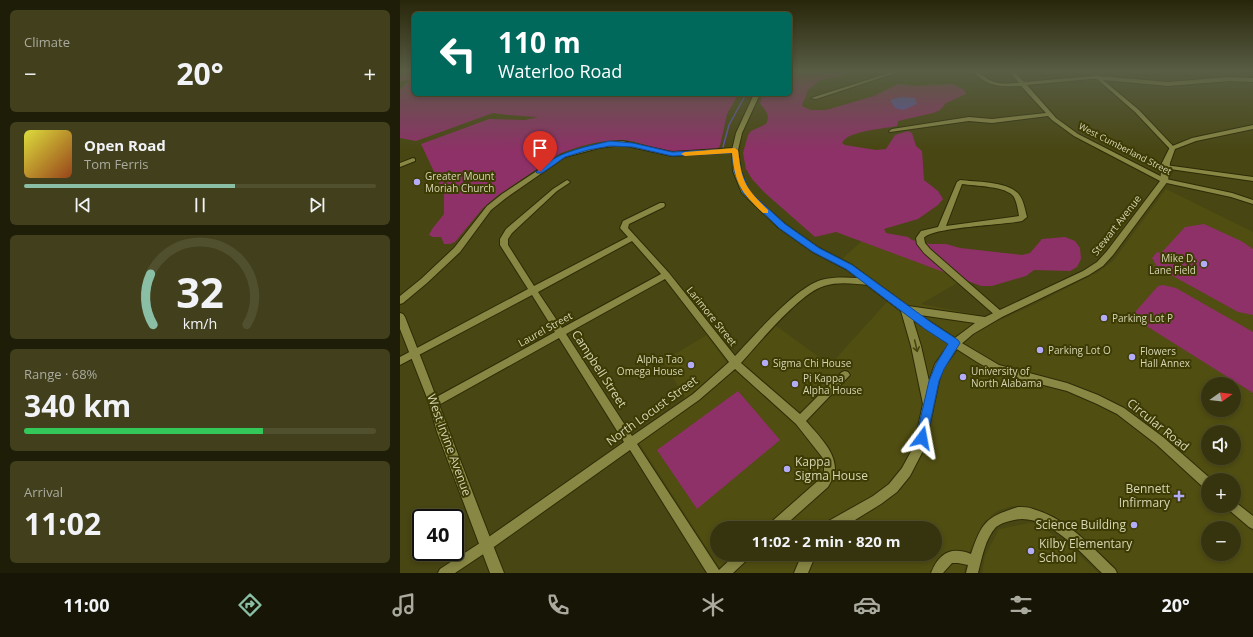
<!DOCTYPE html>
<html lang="en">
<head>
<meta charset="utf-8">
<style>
  :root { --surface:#36340e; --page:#413f1c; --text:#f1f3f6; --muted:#aaaa9e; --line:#504f2e; --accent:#8abfa5 }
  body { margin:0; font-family:"Open Sans",sans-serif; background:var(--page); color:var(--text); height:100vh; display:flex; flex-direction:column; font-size:15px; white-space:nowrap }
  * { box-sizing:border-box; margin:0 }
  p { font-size:13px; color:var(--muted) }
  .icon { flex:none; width:22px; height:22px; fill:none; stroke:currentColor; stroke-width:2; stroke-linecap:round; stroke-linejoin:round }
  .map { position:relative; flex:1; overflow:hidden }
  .drawer { display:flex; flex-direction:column; gap:10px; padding:10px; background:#1e1d08; width:400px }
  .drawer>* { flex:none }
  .banner { position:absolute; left:12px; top:12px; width:380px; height:84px; border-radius:6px; box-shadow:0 2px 6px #0003,0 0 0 1px var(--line); background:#00695c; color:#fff; overflow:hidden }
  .needle { width:26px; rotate:76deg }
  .buttons { position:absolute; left:801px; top:377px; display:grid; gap:8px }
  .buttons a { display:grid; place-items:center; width:40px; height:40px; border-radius:50%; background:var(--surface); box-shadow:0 2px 6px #0003,0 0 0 1px var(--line); font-size:20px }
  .speed { position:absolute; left:12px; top:509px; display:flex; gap:8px; font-size:20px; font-weight:700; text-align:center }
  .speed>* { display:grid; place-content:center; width:52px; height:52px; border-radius:50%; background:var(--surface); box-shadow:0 2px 6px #0003,0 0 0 1px var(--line); line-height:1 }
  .speed .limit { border:2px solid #111; border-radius:6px; background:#fff; color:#111 }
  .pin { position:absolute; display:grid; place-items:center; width:34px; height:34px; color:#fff; margin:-41px -17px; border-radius:50% 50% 50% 0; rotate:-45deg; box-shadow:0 0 4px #0007 }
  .pin .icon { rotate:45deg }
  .me { position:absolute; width:44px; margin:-22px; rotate:13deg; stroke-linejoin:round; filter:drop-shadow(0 0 3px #0008) }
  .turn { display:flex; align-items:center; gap:14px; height:84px; padding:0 20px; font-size:18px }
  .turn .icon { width:52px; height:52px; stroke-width:2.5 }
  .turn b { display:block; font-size:28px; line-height:34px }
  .big { font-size:30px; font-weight:700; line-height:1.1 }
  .drawer .tile { flex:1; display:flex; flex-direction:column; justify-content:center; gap:6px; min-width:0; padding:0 14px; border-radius:6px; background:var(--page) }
  .drawer .dial { align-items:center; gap:0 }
  .dial svg { height:104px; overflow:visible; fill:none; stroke:var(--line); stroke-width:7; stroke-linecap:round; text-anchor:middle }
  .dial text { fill:var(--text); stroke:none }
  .song { display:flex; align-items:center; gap:12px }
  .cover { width:48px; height:48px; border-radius:6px; background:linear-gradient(135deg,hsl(60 70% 55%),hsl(20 70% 35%)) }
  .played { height:4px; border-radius:2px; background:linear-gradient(90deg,var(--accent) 60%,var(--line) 60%) }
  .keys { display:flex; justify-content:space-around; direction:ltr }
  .heat { display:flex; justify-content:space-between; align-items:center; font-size:22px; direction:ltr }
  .charge { height:6px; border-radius:3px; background:linear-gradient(90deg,#34c759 68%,var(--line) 0) }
  .trip { position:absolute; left:310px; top:521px; width:232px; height:40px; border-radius:20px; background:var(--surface); box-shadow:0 2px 6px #0003,0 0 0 1px var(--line); font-weight:700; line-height:40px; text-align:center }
  .menu { display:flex; height:64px; justify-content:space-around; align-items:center; background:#161506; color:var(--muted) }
  .menu .icon { width:28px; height:28px }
  .menu .active { color:var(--accent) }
  .menu b { font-size:18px; color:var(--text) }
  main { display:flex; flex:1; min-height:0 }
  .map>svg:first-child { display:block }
  .built { fill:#504e11; fill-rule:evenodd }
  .green { fill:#8e3168 }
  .water { fill:#6051af }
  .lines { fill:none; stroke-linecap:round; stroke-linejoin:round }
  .stream { stroke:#6051af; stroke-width:1.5 }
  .minor-casing { stroke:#2d2c07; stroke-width:2 }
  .tertiary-casing { stroke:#2d2c07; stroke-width:2 }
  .minor { fill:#898744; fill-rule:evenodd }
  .tertiary { fill:#898744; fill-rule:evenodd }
  .oneway { stroke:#48460e }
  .route { fill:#1a73e8; stroke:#114b97 }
  .slow { fill:#f59e0b }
  .poi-dot { fill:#b3adf9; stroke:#3d3b04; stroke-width:1.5 }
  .labels { text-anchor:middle; stroke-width:4; stroke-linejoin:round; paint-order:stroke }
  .far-street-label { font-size:9px; fill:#d6d6b4; stroke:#3d3b04 }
  .poi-label { font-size:10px; fill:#d6d6b4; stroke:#3d3b04; text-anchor:start }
  .street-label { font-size:10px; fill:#d6d6b4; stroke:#3d3b04 }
  .near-street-label { font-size:12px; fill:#d6d6b4; stroke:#3d3b04 }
  .near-poi-label { font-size:12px; fill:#d6d6b4; stroke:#3d3b04; text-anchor:start }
</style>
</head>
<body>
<main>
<section class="drawer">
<div class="tile"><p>Climate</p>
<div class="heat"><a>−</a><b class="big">20°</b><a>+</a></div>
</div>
<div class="tile">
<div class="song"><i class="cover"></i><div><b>Open Road</b><p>Tom Ferris</p></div></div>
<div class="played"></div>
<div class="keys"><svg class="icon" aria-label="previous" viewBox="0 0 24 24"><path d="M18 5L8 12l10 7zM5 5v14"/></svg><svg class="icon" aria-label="pause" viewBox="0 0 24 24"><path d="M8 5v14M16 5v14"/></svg><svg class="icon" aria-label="next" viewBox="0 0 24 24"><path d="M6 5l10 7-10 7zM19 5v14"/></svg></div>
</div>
<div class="tile dial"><svg viewBox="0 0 100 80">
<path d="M14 69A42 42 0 1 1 86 69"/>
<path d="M14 69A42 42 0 0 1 12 30" stroke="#8abfa5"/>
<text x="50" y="56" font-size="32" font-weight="700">32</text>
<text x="50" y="72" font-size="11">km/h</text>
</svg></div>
<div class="tile"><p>Range · 68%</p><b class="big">340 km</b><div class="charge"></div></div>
<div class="tile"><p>Arrival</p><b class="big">11:02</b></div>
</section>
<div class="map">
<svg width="853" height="573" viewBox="0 0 853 573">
  <rect width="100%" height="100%" fill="#484612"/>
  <!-- built -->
  <path class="built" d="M766,189l87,43v341h-136l-62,-56 -21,-9 -22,-2 -15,5 -14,12 -13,28 -6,22h-241l-84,-130 51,-37 -27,-45 44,-26 25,35 30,-30 13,-15 55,40 64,-71 -53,-34 24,-22 74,28 18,17 -36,21 58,11 10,10 48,-22 61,-31 15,-11zM808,384h26v26h-26zM808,432h26v26h-26zM808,480h26v26h-26zM317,528h218v26h-218zM808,528h26v26h-26z
    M635,522l34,24 30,27h-117l3,-17 14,-27z"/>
  <!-- green -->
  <path class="green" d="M4,71h10v23l324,1 -11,19 -7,32 -3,3c-15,3 -36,5 -51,2 -14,-3 -28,-10 -42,-11 -21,-1 -46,6 -65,14l-62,42 -14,12 -28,34 -5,2h-6l-3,-7h-8l-4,-2 3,-6 12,-15v-21l-23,-49 68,-25 36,1 13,-3 -30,-2 -15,-2 -77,28 -16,-3v-49l11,-9 -11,1v-4z
    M390,71h69l-16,5 -23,4 -13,11c0,6 -4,9 -5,15l9,4h15l48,-14 24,-12 18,2 37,-2 11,6 2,4 -20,9 -6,7 -7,3 -35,8 -1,5c-12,3 -49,4 -55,17l3,2 31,5 10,-1 9,-14 13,-4 4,2 4,13 6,5 2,29 14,11 5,8 -5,6 -20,14 -34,10 2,4 22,4 4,3 18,4h16l14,4 62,7 8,-2 12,-14 23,-2 10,4 5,7 1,11 -4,8 -7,4 -36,-1 -8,6 -34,10h-11l-145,-54 -21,5 -50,-44 -13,-14 -6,-10 -3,-16 5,-18 3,-4 15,-7c5,-10 -1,-13 -6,-21l3,-9h27z
    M804,224l37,17 12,8v66l-15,-3 -67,-37 -2,1 -10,-6 -7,-12 5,-6 4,1 24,-26z
    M763,285l13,3 77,44v61l-113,-71 -4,-6v-5l22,-25z
    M338,391l42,49 -83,69 -40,-59z"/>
  <!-- water -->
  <path class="water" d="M501,97l14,1 2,6 -14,6 -8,-2 -5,-8z"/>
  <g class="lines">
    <!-- stream -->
    <path class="stream" d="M323,147l6,-22 17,-31"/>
    <defs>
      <path id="minor" d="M495,71h7l-86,28 -5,-1z
        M572,71c9,0 12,7 20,10 8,4 19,2 27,2l-10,-12h5l10,11 70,-6 2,-1 3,1 69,6 61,-5 24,1v4l-24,-1 -61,5 -65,-6 36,30 35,37 1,1 -3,2 -2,-1 -35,-37 -38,-33h-7l-63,6 29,33 22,16 88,45 66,14 21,7v4l-22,-7 -69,-15 -88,-46 -22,-16 -4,-4 -56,7 -23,-2 -79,11 -1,-1 3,-2 77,-12 23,2 54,-6 -25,-27c-22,1 -33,1 -49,-15z
        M222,141l50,11 63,-4 3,2 -3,2 -63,4 -50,-11 -23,3 -34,9 -59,41 -15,12 -31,42 -33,31 -24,20 -3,1v-8l21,-17 33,-31 33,-42 15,-12 59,-39 38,-11z
        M13,158l2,1v2l-15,6v-4z
        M765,165l88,12v4l-90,-13v-2z
        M167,180l3,2 -1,1 -12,8 -45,42 -4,6v6l26,41 94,-49 -8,-9 3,-7 37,-18h4l1,2 -1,2 -35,17 -1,4 41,45 66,83c20,-21 60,-68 86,-76 16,-4 33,-2 49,-1l4,3 -4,3c-15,-1 -31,-4 -46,1 -24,7 -65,57 -83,77l59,51 42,-42 3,-1 3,1 2,3 -44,46c12,14 34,34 28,55 -2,4 -4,7 -6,11l-46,41h-15l2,-4 51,-45 4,-6v-9l-2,-7 -26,-33 -61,-55 -36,31 -62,44 82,126 17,-16h15l-2,4 -16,15h-26l-77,-123 -139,99 -36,24h-17l2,-4 43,-28 141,-99 -65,-104 -122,68 -3,1 -3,-1 -2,-3 2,-3 124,-68 -23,-37 -132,70v-8l128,-68 -28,-44v-6l6,-10 47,-40zM232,241l29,33 -99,54 -24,-36zM265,279l64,83 -36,32 -61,42 -66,-102z
        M560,180c15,2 51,1 60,16 4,6 5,14 7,21l-5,4c-17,4 -90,6 -98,17l1,5 5,6 72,63 1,2 -1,2h-6l-72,-63 -7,-9 -1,-6 5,-7 17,-4 19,-45zM562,184c13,2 45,2 52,13 3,6 4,13 5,19l-73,10z
        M555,339l44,26 68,18 31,12 26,13 39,29 49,43h-4v9l-4,-1 -48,-44 -39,-30 -20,-10 -30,-13 -55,-14 -19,-6 -16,-9 -25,-16 -1,-3 1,-3z
        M834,501l19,15v13l-4,-2 -20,-17 -2,-4h7z
        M618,507c5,0 11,0 15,2 33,9 58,37 82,60l2,4h-15c-22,-21 -58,-64 -92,-52 -5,1 -10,3 -14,6 -11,12 -14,31 -18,46h-12l2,-8 -10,-2h-6l-9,10h-12c8,-20 20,-27 40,-19 11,-32 15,-37 47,-47z"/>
      <path id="tertiary" d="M354,94h6l-18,39 -4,17 3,21 8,21 36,32 34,24 33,17 56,41 77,11 98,-46 14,-9 10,-11 53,-70 2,-18 8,-16 22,-9 61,-13v4l-57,12 -21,8 -5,14 -2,18 -55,74 -10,11 -14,9 -87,42 -29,17 -14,12 -16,23 -4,12 -14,66 -15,29 -13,16 -16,12 -39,24h-18l1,-5 48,-27 16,-12 13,-16 12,-22 9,-42 -12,-58 -10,-35 -55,-42 -33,-17 -34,-24 -37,-35 -9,-22 -1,-21 4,-17zM520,315l55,8 -20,15zM513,320l36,24 -14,20 -6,17 -8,-35z
        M0,313l3,1 2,3c34,85 65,171 99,256h-14l-53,-141 -8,-29 -29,-74z
        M402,554h14l-8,19h-14z"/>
    </defs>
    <!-- minor casing -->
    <use href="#minor" class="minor-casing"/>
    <!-- tertiary casing -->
    <use href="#tertiary" class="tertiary-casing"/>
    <!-- minor -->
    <use href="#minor" class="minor"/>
    <!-- tertiary -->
    <use href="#tertiary" class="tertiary"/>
  </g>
  <!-- one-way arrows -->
  <defs><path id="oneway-shaft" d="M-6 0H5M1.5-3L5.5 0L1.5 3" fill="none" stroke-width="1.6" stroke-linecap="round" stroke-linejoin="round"/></defs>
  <use class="oneway" href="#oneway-shaft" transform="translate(516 346) rotate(77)"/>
  <!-- sky -->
  <linearGradient id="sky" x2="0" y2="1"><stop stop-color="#28260a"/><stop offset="0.47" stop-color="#585d44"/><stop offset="1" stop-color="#585d44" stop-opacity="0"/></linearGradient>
  <rect width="853" height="151" fill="url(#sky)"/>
  <!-- route -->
  <path class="route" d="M210,141l23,2 39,9 65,-3 4,22 9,21 35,32 34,24 33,17 80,58 26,17 2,3 -16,26 -5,12 -13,61 -4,2 -5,-2 -1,-4 13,-57 7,-17 12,-20 -23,-15 -79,-60 -33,-17 -34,-24 -36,-35 -9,-22 -2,-18 -60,3 -39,-9 -23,-1 -22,4 -23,7 -23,16h-5l-1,-1c19,-20 49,-25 74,-31z"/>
  <!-- slow -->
  <path class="slow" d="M335,148l3,2c4,33 7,37 30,60v3h-5c-22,-21 -28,-29 -31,-60l-47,3 -4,-2 4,-2z"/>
  <!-- markers -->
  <g class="poi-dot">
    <circle cx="17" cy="182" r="4"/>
    <circle cx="804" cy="264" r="4"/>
    <circle cx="704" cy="318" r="4"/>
    <circle cx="640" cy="350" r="4"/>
    <circle cx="732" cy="357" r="4"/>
    <circle cx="365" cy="363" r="4"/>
    <circle cx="291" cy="365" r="4"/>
    <circle cx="563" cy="377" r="4"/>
    <circle cx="395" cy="384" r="4"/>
    <circle cx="387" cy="469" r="4"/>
    <path d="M777 490h4v4h4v4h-4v4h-4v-4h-4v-4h4z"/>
    <circle cx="734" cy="525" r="4"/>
    <circle cx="631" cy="551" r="4"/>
  </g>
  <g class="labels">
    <!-- far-street labels -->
    <g class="far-street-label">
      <text transform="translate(725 149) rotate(27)" y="3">West Cumberland Street</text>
    </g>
    <!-- poi labels -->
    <g class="poi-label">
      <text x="25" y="180">Greater Mount<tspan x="25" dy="12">Moriah Church</tspan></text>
      <text x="796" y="262" text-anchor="end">Mike D.<tspan x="796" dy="12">Lane Field</tspan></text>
      <text x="712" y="322">Parking Lot P</text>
      <text x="648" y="354">Parking Lot O</text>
      <text x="740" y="355">Flowers<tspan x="740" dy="12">Hall Annex</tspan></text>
      <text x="283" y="363" text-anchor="end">Alpha Tao<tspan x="283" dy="12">Omega House</tspan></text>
      <text x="373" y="367">Sigma Chi House</text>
      <text x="571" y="375">University of<tspan x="571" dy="12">North Alabama</tspan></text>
      <text x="403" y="382">Pi Kappa<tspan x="403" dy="12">Alpha House</tspan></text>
    </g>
    <!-- street labels -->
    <g class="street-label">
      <text transform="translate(716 225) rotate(-52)" y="4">Stewart Avenue</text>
      <text transform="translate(312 316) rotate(51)" y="4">Larimore Street</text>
      <text transform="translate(145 329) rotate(-29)" y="4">Laurel Street</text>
    </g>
    <!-- near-street labels -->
    <g class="near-street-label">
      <text transform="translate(199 369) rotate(57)" y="4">Campbell Street</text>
      <text transform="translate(252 411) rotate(-36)" y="4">North Locust Street</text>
      <text transform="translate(758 425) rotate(39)" y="4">Circular Road</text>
      <text transform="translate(49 445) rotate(70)" y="4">West Irvine Avenue</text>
    </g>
    <!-- near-poi labels -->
    <g class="near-poi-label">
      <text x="395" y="466">Kappa<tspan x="395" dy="14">Sigma House</tspan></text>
      <text x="770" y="493" text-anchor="end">Bennett<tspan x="770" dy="14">Infirmary</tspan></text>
      <text x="726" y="529" text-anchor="end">Science Building</text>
      <text x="639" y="548">Kilby Elementary<tspan x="639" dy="14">School</tspan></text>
    </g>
  </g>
</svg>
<div class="buttons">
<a><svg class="needle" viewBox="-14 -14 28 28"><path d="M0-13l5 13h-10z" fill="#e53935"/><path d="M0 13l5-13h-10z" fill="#aaaa9e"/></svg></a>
<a><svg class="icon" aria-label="sound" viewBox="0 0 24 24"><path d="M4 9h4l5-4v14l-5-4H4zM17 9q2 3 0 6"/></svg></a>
<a>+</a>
<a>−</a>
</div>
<div class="speed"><div class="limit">40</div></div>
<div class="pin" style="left:140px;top:172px;background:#d93025"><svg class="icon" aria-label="arrive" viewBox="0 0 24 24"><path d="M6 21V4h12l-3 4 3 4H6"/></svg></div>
<svg class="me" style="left:522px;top:438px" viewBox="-20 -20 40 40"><path d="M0-17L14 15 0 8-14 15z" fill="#1a73e8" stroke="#fff" stroke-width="4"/></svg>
<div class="trip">11:02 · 2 min · 820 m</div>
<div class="banner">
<div class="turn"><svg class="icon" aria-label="left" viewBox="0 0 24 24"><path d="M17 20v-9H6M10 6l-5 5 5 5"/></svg><div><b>110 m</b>Waterloo Road</div></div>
</div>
</div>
</main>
<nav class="menu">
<b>11:00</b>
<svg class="icon active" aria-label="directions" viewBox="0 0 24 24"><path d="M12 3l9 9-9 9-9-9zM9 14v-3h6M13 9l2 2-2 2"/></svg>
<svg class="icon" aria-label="music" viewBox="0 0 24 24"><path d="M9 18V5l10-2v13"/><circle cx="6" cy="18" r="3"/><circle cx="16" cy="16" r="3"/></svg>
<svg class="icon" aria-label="phone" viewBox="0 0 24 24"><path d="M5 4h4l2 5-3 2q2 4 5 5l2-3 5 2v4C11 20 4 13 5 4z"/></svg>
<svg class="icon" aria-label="climate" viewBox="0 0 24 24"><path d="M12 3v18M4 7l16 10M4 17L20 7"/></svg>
<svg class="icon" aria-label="car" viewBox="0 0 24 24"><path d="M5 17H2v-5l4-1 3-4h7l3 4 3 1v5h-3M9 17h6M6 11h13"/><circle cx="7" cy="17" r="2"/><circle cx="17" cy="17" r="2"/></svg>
<svg class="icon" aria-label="filters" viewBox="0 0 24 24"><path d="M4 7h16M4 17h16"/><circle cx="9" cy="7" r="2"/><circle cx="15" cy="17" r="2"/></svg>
<b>20°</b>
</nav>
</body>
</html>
